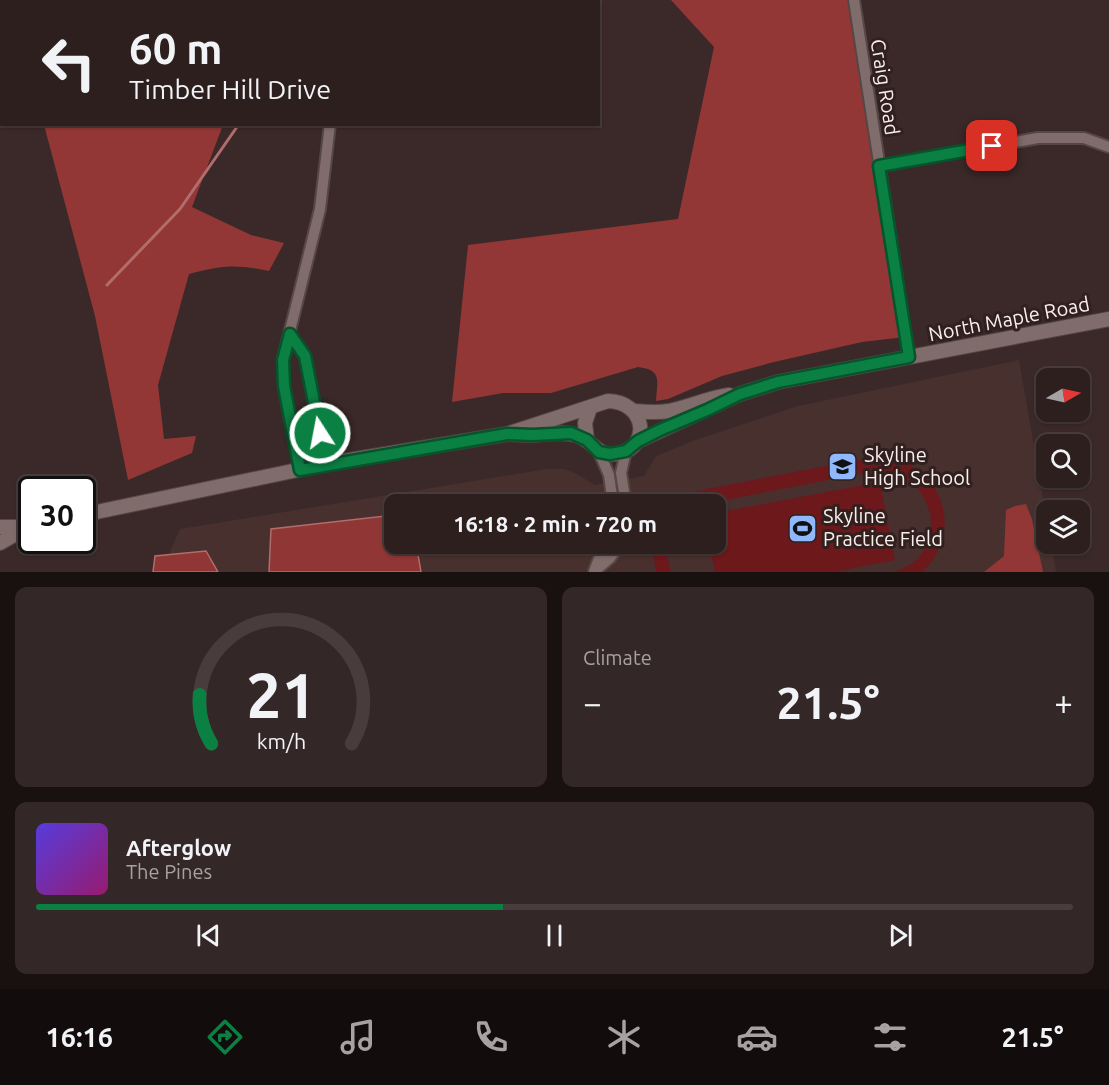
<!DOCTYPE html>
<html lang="en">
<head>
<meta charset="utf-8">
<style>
  :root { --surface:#2c1f1e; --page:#342727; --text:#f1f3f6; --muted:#a6a2a4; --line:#483d3c; --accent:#0b8043 }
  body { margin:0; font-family:Ubuntu,sans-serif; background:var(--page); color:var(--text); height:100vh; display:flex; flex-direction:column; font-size:22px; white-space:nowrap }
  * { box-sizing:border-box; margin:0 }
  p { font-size:20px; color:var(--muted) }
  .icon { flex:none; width:33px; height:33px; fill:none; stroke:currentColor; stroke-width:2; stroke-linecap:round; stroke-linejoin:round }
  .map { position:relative; height:572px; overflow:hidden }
  .panel { display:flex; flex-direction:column; gap:15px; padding:15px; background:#181110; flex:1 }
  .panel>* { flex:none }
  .top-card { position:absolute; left:0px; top:0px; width:600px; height:126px; box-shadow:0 2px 4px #0004,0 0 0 2px var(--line); background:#2c1f1e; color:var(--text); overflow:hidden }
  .needle { width:39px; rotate:81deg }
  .fabs { position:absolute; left:1036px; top:368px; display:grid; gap:12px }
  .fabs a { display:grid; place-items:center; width:54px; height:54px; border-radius:12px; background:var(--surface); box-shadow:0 2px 4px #0004,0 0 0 2px var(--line); font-size:30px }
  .speed { position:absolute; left:18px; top:476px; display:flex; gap:12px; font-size:30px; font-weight:700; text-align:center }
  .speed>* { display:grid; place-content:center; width:78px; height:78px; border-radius:50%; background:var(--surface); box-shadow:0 2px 4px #0004,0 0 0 2px var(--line); line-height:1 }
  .speed .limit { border:3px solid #111; border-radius:9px; background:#fff; color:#111 }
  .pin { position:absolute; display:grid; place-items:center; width:51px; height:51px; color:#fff; margin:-26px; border-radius:12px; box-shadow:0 3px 9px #0006 }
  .me { position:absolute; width:66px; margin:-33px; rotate:349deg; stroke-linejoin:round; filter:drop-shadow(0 0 4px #0008) }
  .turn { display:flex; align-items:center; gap:21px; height:126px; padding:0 30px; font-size:27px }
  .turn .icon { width:78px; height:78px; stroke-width:2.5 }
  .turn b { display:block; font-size:42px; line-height:51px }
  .big { font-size:45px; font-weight:700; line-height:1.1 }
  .panel .tile { flex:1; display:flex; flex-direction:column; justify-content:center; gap:9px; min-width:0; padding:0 21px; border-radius:12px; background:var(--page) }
  .panel .dial { align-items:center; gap:0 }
  .dial svg { height:156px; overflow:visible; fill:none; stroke:var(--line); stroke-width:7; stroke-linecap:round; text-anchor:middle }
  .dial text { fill:var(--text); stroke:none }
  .song { display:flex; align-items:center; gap:18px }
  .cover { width:72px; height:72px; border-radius:9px; background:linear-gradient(135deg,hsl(250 70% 55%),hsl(320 70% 35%)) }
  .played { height:6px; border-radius:3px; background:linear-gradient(90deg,var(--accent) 45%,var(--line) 45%) }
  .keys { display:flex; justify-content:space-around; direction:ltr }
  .heat { display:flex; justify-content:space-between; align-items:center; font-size:33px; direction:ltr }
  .panel .tiles { flex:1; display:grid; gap:15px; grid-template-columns:1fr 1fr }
  .tile:last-child { grid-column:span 2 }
  .trip { position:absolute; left:384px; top:494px; width:342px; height:60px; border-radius:12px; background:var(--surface); box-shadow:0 2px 4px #0004,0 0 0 2px var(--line); font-weight:700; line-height:60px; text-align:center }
  .menu { display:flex; height:96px; justify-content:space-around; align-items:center; background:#120c0c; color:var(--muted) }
  .menu .icon { width:42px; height:42px }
  .menu .selected { color:var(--accent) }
  .menu b { font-size:27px; color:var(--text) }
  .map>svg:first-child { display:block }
  .built { fill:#48302e; fill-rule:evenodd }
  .green { fill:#6d181b }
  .forest { fill:#923736 }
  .water { fill:#903635; stroke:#b06d6c; stroke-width:1.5 }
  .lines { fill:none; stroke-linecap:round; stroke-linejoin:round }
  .stream { stroke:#b06d6c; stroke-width:3 }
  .minor-casing { stroke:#554746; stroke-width:14 }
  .tertiary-casing { stroke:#554746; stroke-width:16 }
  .minor { stroke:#806c6a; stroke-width:10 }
  .tertiary { stroke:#806c6a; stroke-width:14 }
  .route-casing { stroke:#07532c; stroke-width:15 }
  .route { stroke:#0b8043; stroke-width:10 }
  .labels { text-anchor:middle; stroke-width:6; stroke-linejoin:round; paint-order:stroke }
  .street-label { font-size:20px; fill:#faeeed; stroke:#30201e }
  .poi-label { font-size:20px; fill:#faeeed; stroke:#30201e; text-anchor:start }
</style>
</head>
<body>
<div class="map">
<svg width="1109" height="572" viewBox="0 0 1109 572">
  <rect width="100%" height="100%" fill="#3a2928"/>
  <!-- built -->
  <path class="built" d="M1019,360l28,162v21h4l5,29h-895l19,-43 367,-60h17l11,4 20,12 49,-9 12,-20 42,-17 100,-33zM394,504h322v39h-322z"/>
  <!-- green -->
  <path class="green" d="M914,449l3,14 -6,2c39,24 46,76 11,107h-28c61,-18 42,-107 -24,-100l-166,32h-43l-1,-6z
    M880,482l15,78 -61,12h-119l-6,-29h7v-30z
    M654,543h14l-1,12 4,17h-15l-3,-17z"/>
  <!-- forest -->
  <path class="forest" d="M0,0h219l1,1 -218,1 -1,12z
    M671,0h183l51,337 -43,5 -88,20 -52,14 -54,23 -12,2c1,-20 7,-31 -18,-34l-87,26h-48l-51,9 16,-157 210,-26 36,-172z
    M44,125h179l-31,82 59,28 33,8 -15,28c-33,-7 -47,-6 -80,3l-31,111 6,54 32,-3 -4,17 -64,27 -33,-164z
    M1026,504l6,15 11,53h-59l20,-16 2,-46 9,-4z"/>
  <!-- water -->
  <path class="water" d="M394,515v28h22l5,29h-152l2,-43z
    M206,551l12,21h-65l2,-16z"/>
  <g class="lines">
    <!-- stream -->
    <path class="stream" d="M448,2l5,-2
      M107,285l73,-76 59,-85"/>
    <defs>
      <path id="minor" d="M319,0v2
        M854,0l55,357
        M879,166l159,-28h46l25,9
        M290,334l15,22 21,108
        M599,452l10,23 4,29
        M300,470l-16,-84 -1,-27 37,-150 10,-85
        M626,504l-5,-31 5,-22
        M594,571l11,-28
        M594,572l16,-14 11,-15"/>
      <path id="tertiary" d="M635,411c11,1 22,2 34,0 20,-4 39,-13 60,-16
        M587,440l-2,-17 5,-15
        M638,441l102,-47 38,-12 331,-63
        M82,515l244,-51 181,-30 101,-33c38,1 43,45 12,52 -24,6 -26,-13 -44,-18 -14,-4 -28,-1 -42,0 -9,0 -18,-1 -27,-1
        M0,527h31
        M0,543l28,-16"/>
    </defs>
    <!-- minor casing -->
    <use href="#minor" class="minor-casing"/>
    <!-- tertiary casing -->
    <use href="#tertiary" class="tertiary-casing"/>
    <!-- minor -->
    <use href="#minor" class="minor"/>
    <!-- tertiary -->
    <use href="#tertiary" class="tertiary"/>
  </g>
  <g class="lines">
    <defs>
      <path id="route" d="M320,433l-15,-77 -15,-22 -7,26 1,26 16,84 207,-36 26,1 38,-2 16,7 12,12 11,2 16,-3 12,-10 22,-11 47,-20 33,-16 38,-12 131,-25 -30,-191 113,-20"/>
    </defs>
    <!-- route casing -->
    <use href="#route" class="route-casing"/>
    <!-- route -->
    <use href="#route" class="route"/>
  </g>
  <!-- icons -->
  <defs>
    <symbol id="school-square" viewBox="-11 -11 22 22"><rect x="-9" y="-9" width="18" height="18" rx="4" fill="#8fb8fd" stroke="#30201e"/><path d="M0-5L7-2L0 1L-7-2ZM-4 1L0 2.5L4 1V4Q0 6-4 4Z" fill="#111"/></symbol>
    <symbol id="stadium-square" viewBox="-11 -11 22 22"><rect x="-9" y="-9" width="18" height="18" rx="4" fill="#8fb8fd" stroke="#30201e"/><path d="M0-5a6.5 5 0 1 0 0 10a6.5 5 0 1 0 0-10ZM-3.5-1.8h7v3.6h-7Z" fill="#111"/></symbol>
  </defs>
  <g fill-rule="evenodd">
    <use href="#school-square" x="826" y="450" width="33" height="33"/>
    <use href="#stadium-square" x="786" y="512" width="33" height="33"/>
  </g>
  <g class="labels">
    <!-- street labels -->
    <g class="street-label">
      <text transform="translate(885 87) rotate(81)" y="7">Craig Road</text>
      <text transform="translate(1009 319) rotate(-11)" y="7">North Maple Road</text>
    </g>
    <!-- poi labels -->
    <g class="poi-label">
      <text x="864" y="462">Skyline<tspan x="864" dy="23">High School</tspan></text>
      <text x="823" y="523">Skyline<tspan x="823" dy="23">Practice Field</tspan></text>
    </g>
  </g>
</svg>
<div class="fabs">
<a><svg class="needle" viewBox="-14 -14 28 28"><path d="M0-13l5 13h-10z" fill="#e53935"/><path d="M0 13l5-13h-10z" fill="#a6a2a4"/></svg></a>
<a><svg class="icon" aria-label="search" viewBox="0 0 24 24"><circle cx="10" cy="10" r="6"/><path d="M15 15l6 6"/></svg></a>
<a><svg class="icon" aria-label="layers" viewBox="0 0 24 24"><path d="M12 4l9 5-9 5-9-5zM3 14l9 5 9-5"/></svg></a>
</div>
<div class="speed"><div class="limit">30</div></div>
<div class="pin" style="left:992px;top:146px;background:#d93025"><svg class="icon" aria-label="arrive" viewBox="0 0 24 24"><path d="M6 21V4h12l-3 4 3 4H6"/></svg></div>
<svg class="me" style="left:320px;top:433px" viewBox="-20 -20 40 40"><circle r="17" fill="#0b8043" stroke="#fff" stroke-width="3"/><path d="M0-11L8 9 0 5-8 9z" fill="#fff"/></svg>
<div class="trip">16:18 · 2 min · 720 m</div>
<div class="top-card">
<div class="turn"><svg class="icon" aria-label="left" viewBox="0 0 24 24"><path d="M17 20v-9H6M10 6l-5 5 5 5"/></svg><div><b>60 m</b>Timber Hill Drive</div></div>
</div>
</div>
<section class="panel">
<div class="tiles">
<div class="tile dial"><svg viewBox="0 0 100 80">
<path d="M14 69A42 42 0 1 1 86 69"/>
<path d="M14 69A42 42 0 0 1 8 44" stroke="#0b8043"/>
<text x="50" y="56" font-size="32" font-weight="700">21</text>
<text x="50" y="72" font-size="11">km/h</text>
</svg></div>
<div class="tile"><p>Climate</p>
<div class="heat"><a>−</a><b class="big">21.5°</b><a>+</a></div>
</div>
<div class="tile">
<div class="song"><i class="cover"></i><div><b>Afterglow</b><p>The Pines</p></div></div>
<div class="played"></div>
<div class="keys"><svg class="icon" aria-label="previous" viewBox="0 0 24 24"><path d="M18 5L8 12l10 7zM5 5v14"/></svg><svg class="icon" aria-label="pause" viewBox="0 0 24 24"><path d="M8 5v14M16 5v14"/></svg><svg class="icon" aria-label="next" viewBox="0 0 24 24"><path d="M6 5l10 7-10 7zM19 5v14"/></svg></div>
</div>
</div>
</section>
<nav class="menu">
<b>16:16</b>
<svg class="icon selected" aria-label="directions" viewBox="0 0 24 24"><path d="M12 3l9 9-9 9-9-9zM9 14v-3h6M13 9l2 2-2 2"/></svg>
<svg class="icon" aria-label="music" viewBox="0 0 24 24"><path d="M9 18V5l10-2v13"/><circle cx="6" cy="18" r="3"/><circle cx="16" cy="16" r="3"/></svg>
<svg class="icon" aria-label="phone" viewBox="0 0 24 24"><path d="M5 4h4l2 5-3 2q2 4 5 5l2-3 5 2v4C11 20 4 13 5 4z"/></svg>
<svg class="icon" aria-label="climate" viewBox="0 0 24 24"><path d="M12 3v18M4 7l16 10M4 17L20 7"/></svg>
<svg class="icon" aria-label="car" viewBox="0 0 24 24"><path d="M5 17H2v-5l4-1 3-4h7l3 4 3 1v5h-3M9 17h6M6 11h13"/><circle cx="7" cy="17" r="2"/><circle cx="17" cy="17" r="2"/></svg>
<svg class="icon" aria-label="filters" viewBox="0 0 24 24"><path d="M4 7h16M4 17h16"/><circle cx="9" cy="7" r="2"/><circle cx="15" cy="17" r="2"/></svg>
<b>21.5°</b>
</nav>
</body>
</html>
